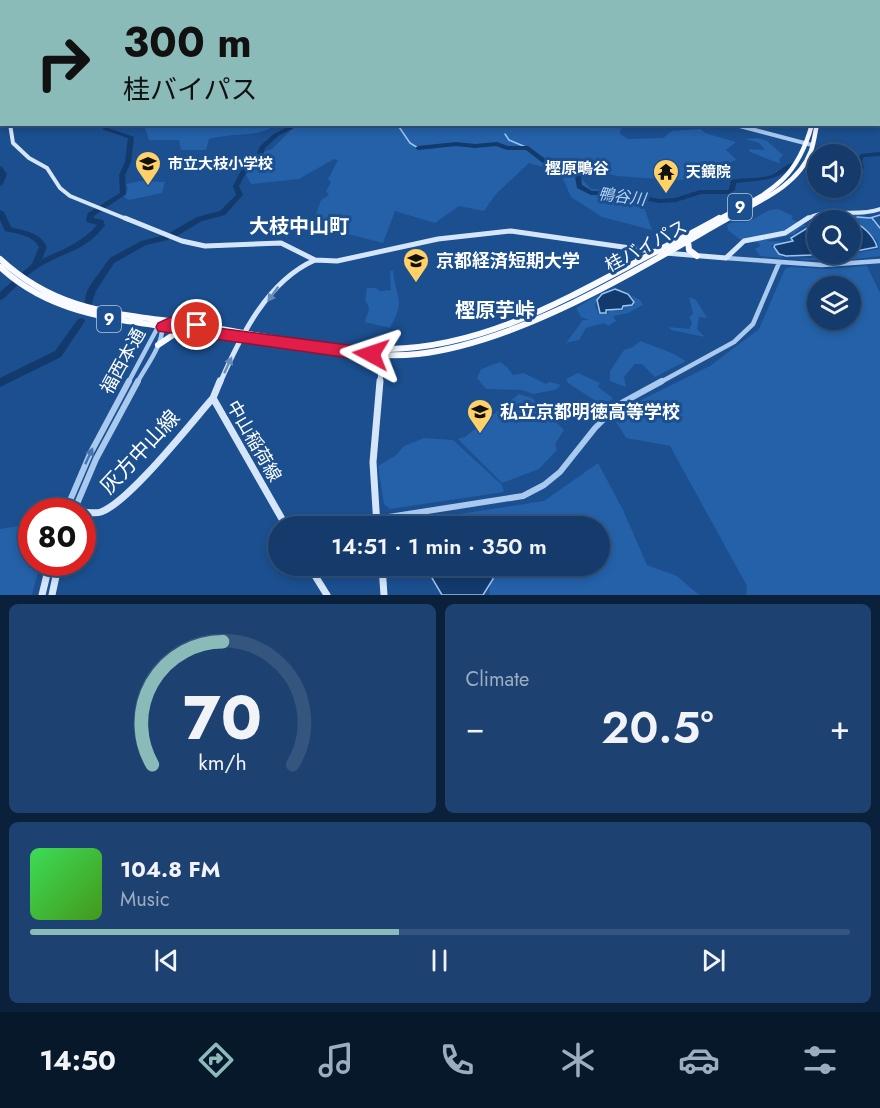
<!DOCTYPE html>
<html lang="en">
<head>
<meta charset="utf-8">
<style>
  :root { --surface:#143b6b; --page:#1d4271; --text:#f1f3f6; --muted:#9dadc1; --line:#33557e; --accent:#8bbbb9 }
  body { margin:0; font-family:Jost,"Noto Sans JP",sans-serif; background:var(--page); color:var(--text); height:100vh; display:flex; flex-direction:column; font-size:22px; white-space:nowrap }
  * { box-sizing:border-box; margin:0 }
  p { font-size:20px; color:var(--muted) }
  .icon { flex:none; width:33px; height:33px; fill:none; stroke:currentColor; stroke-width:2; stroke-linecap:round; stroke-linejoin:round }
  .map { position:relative; height:595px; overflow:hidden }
  .panel { display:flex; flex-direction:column; gap:9px; padding:9px; background:#0b203b; flex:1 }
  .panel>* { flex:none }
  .banner { position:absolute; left:0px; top:0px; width:880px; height:126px; box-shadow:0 3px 9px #0003,0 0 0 2px var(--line); background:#8bbbb9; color:#111; overflow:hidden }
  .tools { position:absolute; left:807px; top:144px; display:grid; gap:12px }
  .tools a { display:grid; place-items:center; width:54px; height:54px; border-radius:50%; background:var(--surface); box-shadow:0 3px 9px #0003,0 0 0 2px var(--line); font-size:30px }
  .speed { position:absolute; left:18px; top:498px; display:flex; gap:12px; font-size:30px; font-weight:700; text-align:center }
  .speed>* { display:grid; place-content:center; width:78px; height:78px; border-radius:50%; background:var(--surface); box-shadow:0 3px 9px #0003,0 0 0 2px var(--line); line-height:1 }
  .speed .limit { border:9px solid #d22; background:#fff; color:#111 }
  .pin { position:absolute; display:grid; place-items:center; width:51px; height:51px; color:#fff; margin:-26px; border:3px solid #fff; border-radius:50%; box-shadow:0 2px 6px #0007 }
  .me { position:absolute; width:66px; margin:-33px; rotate:275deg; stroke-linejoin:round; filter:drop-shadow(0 0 4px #0008) }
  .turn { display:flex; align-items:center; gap:21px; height:126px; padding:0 24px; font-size:27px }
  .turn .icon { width:78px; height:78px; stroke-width:2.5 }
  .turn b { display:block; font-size:42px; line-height:51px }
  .big { font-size:45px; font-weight:600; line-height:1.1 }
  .panel .card { flex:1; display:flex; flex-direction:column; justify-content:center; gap:9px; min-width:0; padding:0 21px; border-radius:9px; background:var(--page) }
  .panel .dial { align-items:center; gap:0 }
  .dial svg { height:156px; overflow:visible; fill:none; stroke:var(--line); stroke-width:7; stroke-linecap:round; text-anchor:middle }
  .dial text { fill:var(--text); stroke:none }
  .song { display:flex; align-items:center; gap:18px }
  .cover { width:72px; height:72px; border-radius:9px; background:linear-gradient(135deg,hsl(130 70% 55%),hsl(100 70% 35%)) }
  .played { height:6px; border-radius:3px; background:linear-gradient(90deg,var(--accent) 45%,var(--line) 45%) }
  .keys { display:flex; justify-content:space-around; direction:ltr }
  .heat { display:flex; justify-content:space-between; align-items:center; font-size:33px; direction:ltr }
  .panel .tiles { flex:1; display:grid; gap:9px; grid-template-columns:1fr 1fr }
  .card:last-child { grid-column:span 2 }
  .trip { position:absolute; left:268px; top:516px; width:342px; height:60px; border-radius:30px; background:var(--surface); box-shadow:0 3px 9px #0003,0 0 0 2px var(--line); font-weight:600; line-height:60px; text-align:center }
  .tab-bar { display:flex; height:96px; justify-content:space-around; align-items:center; background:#08182b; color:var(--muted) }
  .tab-bar .icon { width:42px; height:42px }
  .tab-bar .active { color:var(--accent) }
  .tab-bar b { font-size:27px; color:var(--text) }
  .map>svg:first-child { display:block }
  .green { fill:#2461a8; fill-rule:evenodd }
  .water { fill:#123a6d; stroke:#9cc4f0; stroke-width:1.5 }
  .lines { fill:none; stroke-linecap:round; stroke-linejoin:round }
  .stream { stroke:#9cc4f0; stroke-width:1.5 }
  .river { fill:#123a6d; fill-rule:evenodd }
  .tertiary-far3 { stroke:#a9c9ee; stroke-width:2 }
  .tertiary-far2 { stroke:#a9c9ee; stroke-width:4 }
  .tertiary-far1 { stroke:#a9c9ee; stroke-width:4.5 }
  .tertiary { stroke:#a9c9ee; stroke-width:6 }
  .secondary-far2 { stroke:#d6e6fa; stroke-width:4 }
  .secondary-far1 { stroke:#d6e6fa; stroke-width:5 }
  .secondary { stroke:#d6e6fa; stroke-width:7 }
  .trunk-far2 { stroke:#f8faff; stroke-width:4 }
  .trunk-far1 { stroke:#f8faff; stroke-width:4.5 }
  .trunk { stroke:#f8faff; stroke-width:6 }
  .oneway { fill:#668bba }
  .oneway2 { fill:#4674ac }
  .route { fill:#e11d48; stroke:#92132f; stroke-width:1.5 }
  .labels { text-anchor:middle; stroke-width:6; stroke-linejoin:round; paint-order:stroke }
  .far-poi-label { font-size:15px; font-weight:bold; fill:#fff; stroke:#1b4f8f; text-anchor:start }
  .far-neighbourhood-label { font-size:16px; font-weight:bold; fill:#fff; stroke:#1b4f8f }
  .far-water-label { font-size:16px; font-style:italic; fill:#b5d3f5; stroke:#1b4f8f }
  .shield { fill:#1b4f8f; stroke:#bbcadd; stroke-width:1.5 }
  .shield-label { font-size:16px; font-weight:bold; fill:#fff }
  .street-label { font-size:18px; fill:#fff; stroke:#1b4f8f }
  .poi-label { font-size:18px; font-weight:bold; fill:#fff; stroke:#1b4f8f; text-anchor:start }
  .neighbourhood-label { font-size:20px; font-weight:bold; fill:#fff; stroke:#1b4f8f }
  .near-street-label { font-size:21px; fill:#fff; stroke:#1b4f8f }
</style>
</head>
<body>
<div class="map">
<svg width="880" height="595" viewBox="0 0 880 595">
  <rect width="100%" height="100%" fill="#1b4f8f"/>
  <!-- green -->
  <path class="green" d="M144,125h126l-1,4c-19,8 -39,4 -60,10l-3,11h-25l-2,-10h-30z
    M296,125l314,-1 11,3 -1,7 8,5 35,-1 9,-7 29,-2 4,4 31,9 -10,8 11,10 -10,3 -14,16 -41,1 -55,-4 -49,-12 23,25 31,1 18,6 12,34 -50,-13 -31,-20 -11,-25 -31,-9 -33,31 -12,17 -25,-5 -24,17 -40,-12 -12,32 -71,-18 9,-25 8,-5 -3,-4 5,-9 -3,-3 10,-19 -4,-1 -35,20 -48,5 -5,-9 18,-23 8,-3z
    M758,138l9,3 16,14 -4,5 2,2 -3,1 -28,-11 -1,-3 16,1 -6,-7 -14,-4z
    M140,181l25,1 -3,11 -33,7 -5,-3 4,-8 -2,-5z
    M778,209l15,7 -2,3 16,7 -6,1 -7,7 -28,7 17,1 -12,4 12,12 -23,-2 -5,-7 5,-3 -1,-3 -20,-4 -11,-9 -1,-5c8,-5 11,-2 19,-3 12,-2 15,-12 32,-13z
    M848,214l25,4v4l7,5v29l-42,5 -44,-2 37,-2 48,-8 -2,-9z
    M867,266l13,27v302h-134l1,-9 -77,-140 -44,-8 -10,-16 15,-17 79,-39 49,-37 26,-60 5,-2 36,2zM818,286h32v34h-32z
    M390,271h3c3,28 13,28 -3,57l-25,-6c1,-8 8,-13 0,-21l2,-13h9l4,3 11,-1z
    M598,295l-3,11 4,8h8l3,-4 13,1 2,-5h9l1,-4 -4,-7 9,5 3,5 -15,8 -15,3 3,5 -8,5 -4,-3 -18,5 -7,12 -13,3 17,-23h6l-8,-3 -5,-9z
    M689,297l7,3 11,18 -8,-1 -2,12 8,8 -34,-7 -2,-3 20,2 3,-6 -3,-6 4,-3z
    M640,341l32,12 14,8 -31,16 -13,-13h-7l-11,13 2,10 -16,-6v-10l14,-21 9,-3z
    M500,362l7,5 6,8 11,-2 22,11 4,-2 11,3 -6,5 -22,4 -11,-4 -36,-1 -9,-11 4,-9z
    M578,373l22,10 -2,4 15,11 -10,8 -35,-23 -2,-4z
    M519,394l13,4 32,32 -9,14 2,6 -18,19 -37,14 -44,-44 7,-2z
    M424,438l29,2 49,45 2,7 -114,17 -6,-5 -6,-38 17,-10 9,-10z
    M598,463l25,47 24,55 30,11 22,19h-210l3,-29h108v-40h-156l-4,-9 104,-16z
    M31,524l1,38 8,1 -8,32h-32v-66z"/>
  <!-- water -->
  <path class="water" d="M850,221c12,3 24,15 27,26l-26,5z
    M817,222l1,32h22l-54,2 -7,-2 -5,-7 1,-2 18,-4 -2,-3z
    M615,289l13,5 6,8 -2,3 -9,1 -1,3 -16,1v3h-6l-3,-13 5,-6z
    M456,566h35l2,13 -10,16h-41l-10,-17 7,-8z"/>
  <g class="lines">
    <!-- stream -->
    <path class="stream" d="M16,2l4,-2
      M397,124l13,19 8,5
      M505,134l4,6 19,8
      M857,217l13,1 10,-3
      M872,218l8,10"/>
    <!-- river -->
    <path class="river" d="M167,0h4l-1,2h-4z
      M291,0h4l1,2h-4z
      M100,124h6l2,4 26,9 -3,25 -6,13 1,19 -32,22v2l9,2 2,5c-19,27 -43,27 -67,43 -13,8 -24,21 -35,31l-3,1v-8l32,-28 7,-17c-7,-12 -21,-13 -34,-16l-5,-11v-10l4,2 7,15c14,4 29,5 36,20l-5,12c20,-9 41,-17 55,-34l-10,-3 -1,-2 2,-7 32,-20 -1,-18 6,-13 3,-24 -24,-8z
      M293,124h9l-24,12 -13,12 -2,7 -15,14 -9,17 4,9 -18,20 -23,6 -25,15h-6l-1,-2 1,-2 26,-15 23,-6 16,-16 -3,-9 10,-19 14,-13 3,-8 14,-12z
      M456,142l19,2 22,-2 11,4h20l24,18 19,2 10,11 1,8 10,6h20l48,8 15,-1 25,-8h27l2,-1 2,-9c14,-3 30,0 43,-6 7,-4 13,-11 20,-11l1,1c-18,18 -35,16 -59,19l-1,7 -7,4h-27l-25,8 -16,1 -48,-8h-21l-14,-7 -2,-11 -8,-8 -19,-2 -22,-17h-19l-11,-4 -21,2 -19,-2 -38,4 -3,-2 3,-2z
      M880,152v4l-16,1 -2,4 2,7 -4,3h-4l-1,-1 3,-3 -2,-6 5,-7z
      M0,166l2,1 5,7 -4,10 -3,2z
      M165,235l4,3 -1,2 -22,5 -32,18 -18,28 -5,15h-6l-1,-2 3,-13 4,-7 19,-26 31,-17z
      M81,318l3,1 1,2 -24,36 -61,30v-9l55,-27 23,-32z"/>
    <!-- tertiary-far3 -->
    <path class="tertiary-far3" d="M20,2l5,-2"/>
    <!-- tertiary-far2 -->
    <path class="tertiary-far2" d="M732,124l80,21"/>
    <!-- tertiary-far1 -->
    <path class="tertiary-far1" d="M726,258l96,7 58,-4
      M128,383l31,-58
      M137,383c9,-17 27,-39 25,-58
      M659,383l75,-41 19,-18 26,-61"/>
    <!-- tertiary -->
    <path class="tertiary" d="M66,510l24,-56 39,-73
      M74,511l22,-52 42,-78
      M376,519l147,-23 21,-11 16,-13 35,-44 23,-23 44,-24"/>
    <!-- secondary-far2 -->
    <path class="secondary-far2" d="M0,107l2,2
      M10,124l3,19 16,15 18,10 13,20 10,8 59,24
      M805,220c23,-14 51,-2 75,-11"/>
    <!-- secondary-far1 -->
    <path class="secondary-far1" d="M125,218l57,23 23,5 76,-3 34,17 22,1 101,-22 73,-8 154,22 61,5 18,-17 41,-8 23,-15
      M220,383c20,-46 47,-102 95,-123
      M380,383l2,-30"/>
    <!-- secondary -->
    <path class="secondary" d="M220,381l-7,17 73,128
      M65,512h16
      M82,512c6,0 13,2 19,0 28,-10 89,-88 112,-114
      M377,526l-4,-64 7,-81
      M309,566l18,29
      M382,566l2,29
      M42,595l8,-33
      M52,595l7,-33"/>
    <!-- trunk-far2 -->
    <path class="trunk-far2" d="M849,2l2,-2"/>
    <!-- trunk-far1 -->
    <path class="trunk-far1" d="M717,220c50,-27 79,-36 95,-96
      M725,220c30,-17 73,-33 86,-69 3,-8 4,-18 6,-27"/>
    <!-- trunk -->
    <path class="trunk" d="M688,241l1,9 8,6
      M631,247l7,6v8
      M0,259c56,52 112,54 184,64 68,10 137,28 206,26 87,-2 162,-42 237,-82 31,-17 62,-32 92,-49
      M0,267c51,48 118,53 185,62 40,6 81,12 121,18 37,5 75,11 112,7 103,-12 220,-85 310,-136
      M158,345l15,-10 12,-2"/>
  </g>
  <!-- one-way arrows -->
  <defs><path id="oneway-solid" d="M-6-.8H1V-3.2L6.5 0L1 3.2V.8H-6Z" transform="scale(1.5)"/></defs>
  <g class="oneway">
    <use href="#oneway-solid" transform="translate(273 294) rotate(126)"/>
    <use href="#oneway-solid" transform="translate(228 365) rotate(-65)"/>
  </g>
  <use class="oneway2" href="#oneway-solid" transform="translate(89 456) rotate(-65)"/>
  <!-- route -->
  <path class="route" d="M173,316l29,5 1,5 168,22 6,2 2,4 -2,5 -6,2 -213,-30 -2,-4 2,-4z"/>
  <!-- icons -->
  <defs>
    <symbol id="school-pin" viewBox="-11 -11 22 30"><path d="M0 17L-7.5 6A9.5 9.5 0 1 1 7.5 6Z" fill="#ffd166" stroke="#1b4f8f"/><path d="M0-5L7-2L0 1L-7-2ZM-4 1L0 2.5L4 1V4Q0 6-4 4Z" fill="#111"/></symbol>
    <symbol id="temple-pin" viewBox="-11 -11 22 30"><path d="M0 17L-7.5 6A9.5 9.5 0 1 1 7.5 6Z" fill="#ffd166" stroke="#1b4f8f"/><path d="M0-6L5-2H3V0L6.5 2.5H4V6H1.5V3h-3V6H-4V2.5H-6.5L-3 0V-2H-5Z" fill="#111"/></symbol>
    <symbol id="university-pin" viewBox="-11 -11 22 30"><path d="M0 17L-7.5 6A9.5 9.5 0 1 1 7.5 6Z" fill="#ffd166" stroke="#1b4f8f"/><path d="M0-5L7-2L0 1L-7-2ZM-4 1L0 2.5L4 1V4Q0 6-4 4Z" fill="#111"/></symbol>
  </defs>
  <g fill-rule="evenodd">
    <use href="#school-pin" x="133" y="149" width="30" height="40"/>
    <use href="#temple-pin" x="651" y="157" width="30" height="40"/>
    <use href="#university-pin" x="401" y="246" width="30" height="40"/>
    <use href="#school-pin" x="465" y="397" width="30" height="40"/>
  </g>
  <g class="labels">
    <!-- far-poi labels -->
    <g class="far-poi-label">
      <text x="168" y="169">市立大枝小学校</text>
      <text x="686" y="177">天鏡院</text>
    </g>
    <!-- far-neighbourhood labels -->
    <g class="far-neighbourhood-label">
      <text x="577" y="174">樫原鴫谷</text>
    </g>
    <!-- far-water labels -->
    <g class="far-water-label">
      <text transform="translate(622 196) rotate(7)" y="6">鴨谷川</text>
    </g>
    <!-- shield labels -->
    <g class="shield">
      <rect x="728" y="194" width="24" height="26" rx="4.5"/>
      <rect x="97" y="306" width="24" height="26" rx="4.5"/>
    </g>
    <g class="shield-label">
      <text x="740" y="213">9</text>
      <text x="109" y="325">9</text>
    </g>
    <!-- street labels -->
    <g class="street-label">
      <text transform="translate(646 246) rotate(-28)" y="6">桂バイパス</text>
      <text transform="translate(123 361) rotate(-61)" y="6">福西本通</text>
      <text transform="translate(254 441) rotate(60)" y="6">中山稲荷線</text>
    </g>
    <!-- poi labels -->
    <g class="poi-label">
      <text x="436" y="267">京都経済短期大学</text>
      <text x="500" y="418">私立京都明徳高等学校</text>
    </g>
    <!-- neighbourhood labels -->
    <g class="neighbourhood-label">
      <text x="299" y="233">大枝中山町</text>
      <text x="495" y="317">樫原芋峠</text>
    </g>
    <!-- near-street labels -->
    <g class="near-street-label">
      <text transform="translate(140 452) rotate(-47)" y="7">灰方中山線</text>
    </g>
  </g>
</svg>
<div class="tools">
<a><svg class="icon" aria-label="sound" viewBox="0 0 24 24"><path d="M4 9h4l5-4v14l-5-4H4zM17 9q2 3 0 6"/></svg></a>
<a><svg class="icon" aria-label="search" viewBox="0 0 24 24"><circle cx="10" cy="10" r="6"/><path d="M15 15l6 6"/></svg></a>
<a><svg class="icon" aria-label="layers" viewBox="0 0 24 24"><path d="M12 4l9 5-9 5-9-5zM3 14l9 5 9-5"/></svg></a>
</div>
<div class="speed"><div class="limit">80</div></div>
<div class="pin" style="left:197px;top:325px;background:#d93025"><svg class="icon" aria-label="arrive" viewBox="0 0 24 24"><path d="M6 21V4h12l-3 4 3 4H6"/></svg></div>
<svg class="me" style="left:371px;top:354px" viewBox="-20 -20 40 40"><path d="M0-17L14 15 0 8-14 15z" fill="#e11d48" stroke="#fff" stroke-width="4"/></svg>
<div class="trip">14:51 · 1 min · 350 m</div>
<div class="banner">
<div class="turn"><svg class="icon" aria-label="right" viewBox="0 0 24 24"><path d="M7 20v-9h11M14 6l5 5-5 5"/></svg><div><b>300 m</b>桂バイパス</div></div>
</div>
</div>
<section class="panel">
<div class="tiles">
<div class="card dial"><svg viewBox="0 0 100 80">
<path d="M14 69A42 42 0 1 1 86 69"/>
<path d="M14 69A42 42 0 0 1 50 6" stroke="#8bbbb9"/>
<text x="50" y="56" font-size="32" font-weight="700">70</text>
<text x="50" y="72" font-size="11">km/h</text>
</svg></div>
<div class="card"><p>Climate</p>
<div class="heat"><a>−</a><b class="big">20.5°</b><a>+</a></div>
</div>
<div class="card">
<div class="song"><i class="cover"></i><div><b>104.8 FM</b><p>Music</p></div></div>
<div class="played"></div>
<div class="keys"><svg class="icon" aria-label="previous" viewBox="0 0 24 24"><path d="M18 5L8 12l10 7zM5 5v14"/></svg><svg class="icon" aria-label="pause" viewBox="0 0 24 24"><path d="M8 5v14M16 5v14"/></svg><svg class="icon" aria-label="next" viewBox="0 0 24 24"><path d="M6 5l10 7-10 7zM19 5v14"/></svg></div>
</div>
</div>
</section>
<nav class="tab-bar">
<b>14:50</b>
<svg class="icon active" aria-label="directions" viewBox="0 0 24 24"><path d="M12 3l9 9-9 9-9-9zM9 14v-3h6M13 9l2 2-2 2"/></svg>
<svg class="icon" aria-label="music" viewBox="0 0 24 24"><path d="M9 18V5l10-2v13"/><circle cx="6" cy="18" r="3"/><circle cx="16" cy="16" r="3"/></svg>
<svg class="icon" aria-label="phone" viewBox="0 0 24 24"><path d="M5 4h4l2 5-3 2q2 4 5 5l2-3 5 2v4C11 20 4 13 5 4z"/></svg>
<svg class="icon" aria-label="climate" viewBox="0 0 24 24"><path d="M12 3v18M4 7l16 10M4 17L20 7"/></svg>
<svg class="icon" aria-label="car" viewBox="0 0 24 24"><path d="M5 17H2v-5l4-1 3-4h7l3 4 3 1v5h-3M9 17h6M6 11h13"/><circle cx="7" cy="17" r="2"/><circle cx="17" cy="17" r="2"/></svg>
<svg class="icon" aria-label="filters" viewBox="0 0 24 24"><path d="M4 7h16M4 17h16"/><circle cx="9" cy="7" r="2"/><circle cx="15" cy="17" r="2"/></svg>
</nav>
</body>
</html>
